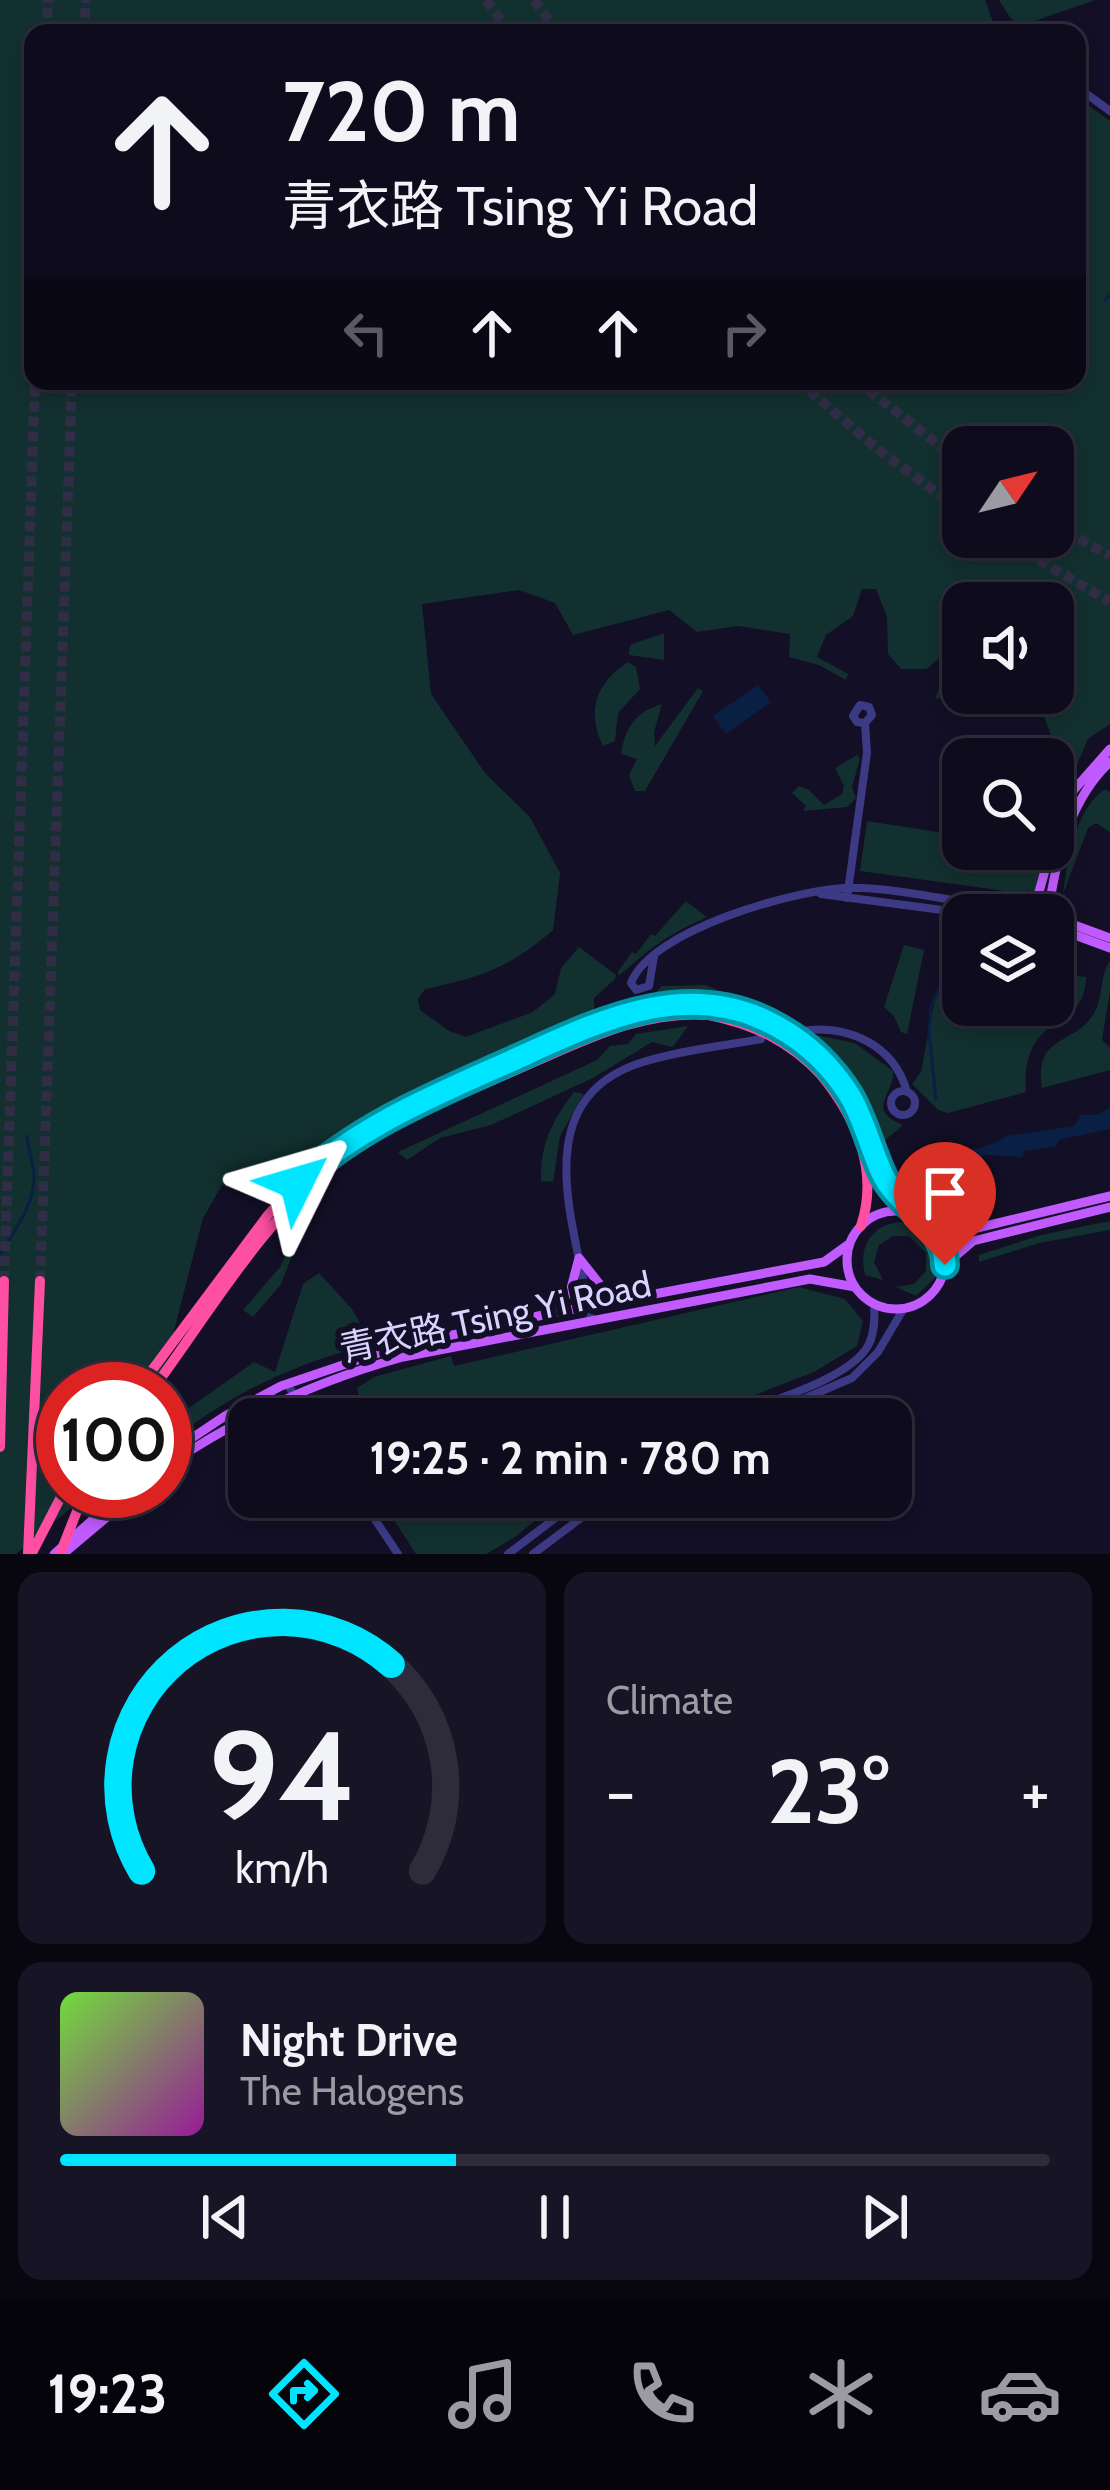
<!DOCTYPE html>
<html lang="en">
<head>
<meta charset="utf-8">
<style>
  :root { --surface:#0e0b1c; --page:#171425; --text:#f1f3f6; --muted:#9b9ba3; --line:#2e2b3b; --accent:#00e5ff }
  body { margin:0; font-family:Cabin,"Noto Sans TC",sans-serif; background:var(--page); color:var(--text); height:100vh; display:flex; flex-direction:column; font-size:45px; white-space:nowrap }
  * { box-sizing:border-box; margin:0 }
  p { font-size:39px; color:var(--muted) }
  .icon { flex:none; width:66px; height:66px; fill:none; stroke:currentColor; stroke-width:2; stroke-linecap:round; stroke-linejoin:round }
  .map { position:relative; height:1554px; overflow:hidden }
  .panel { display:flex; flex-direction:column; gap:18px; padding:18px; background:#08060f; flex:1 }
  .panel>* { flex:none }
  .banner { position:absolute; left:24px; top:24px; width:1062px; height:366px; border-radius:24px; box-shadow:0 6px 18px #0003,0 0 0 3px var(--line); background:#0e0b1c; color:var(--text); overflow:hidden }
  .needle { width:78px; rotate:55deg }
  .tools { position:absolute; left:942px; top:426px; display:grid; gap:24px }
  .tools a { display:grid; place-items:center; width:132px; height:132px; border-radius:24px; background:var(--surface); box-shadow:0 6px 18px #0003,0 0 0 3px var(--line); font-size:60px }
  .speed { position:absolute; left:36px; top:1362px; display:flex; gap:24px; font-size:60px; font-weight:700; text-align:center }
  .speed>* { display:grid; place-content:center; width:156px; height:156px; border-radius:50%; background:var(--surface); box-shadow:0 6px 18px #0003,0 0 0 3px var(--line); line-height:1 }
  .speed .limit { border:18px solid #d22; background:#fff; color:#111 }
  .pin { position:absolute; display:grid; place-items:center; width:102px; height:102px; color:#fff; margin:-123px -51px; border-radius:50% 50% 50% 0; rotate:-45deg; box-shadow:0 0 12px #0007 }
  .pin .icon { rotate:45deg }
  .me { position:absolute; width:132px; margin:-66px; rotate:50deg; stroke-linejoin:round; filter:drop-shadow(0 0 9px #0008) }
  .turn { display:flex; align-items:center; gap:42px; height:252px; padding:0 60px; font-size:54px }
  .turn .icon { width:156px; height:156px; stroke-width:2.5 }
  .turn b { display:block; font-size:84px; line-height:102px }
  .lanes { display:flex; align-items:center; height:114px; padding:0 60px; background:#0003; justify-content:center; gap:60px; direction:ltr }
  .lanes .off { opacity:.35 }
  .big { font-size:90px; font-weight:800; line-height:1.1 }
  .panel .card { flex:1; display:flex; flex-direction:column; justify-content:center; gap:18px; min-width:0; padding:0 42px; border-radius:24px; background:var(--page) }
  .panel .dial { align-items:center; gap:0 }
  .dial svg { height:312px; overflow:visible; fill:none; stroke:var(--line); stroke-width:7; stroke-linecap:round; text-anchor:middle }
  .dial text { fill:var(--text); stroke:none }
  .song { display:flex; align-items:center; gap:36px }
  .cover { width:144px; height:144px; border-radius:18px; background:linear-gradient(135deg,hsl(100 70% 55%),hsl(300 70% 35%)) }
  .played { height:12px; border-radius:6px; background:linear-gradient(90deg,var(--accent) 40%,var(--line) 40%) }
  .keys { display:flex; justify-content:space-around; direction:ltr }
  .heat { display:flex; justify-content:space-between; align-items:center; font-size:66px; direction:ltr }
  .panel .tiles { flex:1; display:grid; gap:18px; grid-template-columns:1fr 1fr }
  .card:last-child { grid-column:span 2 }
  .trip { position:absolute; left:228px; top:1398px; width:684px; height:120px; border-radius:24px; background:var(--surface); box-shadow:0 6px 18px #0003,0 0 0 3px var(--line); font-weight:800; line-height:120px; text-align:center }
  .dock { display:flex; height:192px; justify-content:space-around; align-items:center; background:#06040b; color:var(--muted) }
  .dock .icon { width:84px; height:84px }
  .dock .active { color:var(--accent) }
  .dock b { font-size:54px; color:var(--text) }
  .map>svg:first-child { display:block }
  .green { fill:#12302f; fill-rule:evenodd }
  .water { fill:#0a1f44 }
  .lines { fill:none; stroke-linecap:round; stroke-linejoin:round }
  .stream { stroke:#0a1f44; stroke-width:3 }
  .highway-tunnel { stroke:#312d47; stroke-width:10; stroke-dasharray:10 5; stroke-linecap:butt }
  .minor { stroke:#3d3a85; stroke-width:8 }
  .major { stroke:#c25bff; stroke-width:9 }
  .highway { stroke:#ff4fa3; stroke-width:10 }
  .highway-bridge { stroke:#ff4fa3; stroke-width:10 }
  .route-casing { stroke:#0095a6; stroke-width:30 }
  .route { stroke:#00e5ff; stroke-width:21 }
  .labels { text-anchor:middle; stroke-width:12; stroke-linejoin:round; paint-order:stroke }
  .street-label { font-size:36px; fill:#d9d4ff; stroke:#130f26 }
</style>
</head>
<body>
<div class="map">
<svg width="1110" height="1554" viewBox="0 0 1110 1554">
  <rect width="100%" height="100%" fill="#130f26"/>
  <!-- green -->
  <path class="green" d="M0,0h985l12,33h-964v348h1044v-284l33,24v603l-22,15 -15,35 -8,-2 -30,-79h18v-90h-85l7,-15 -13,-3 -13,22h14v86h14l-42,6 14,-37 -10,-4 -12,11h-26l-13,-15 -1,-37 -11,-28h-14l-9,27 -27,19 -9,22 31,17 -2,6 -27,-15 -30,-8 1,-23 -52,-8 -41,6 -28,-22 -96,25 -18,-32 -36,-13 -97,14 9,90 54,79 45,44 30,56 -7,57c-43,38 -73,47 -128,59l-7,10 2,11 29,21 17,6 67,-25 22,-18 6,-26 18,-21 37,28 -1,4 -21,19v15l-240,114 -83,69 -21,-1 -28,-10 -19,33 -44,171h-96v102h28l-75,63h-16zM963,447h90v90h-64l-8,23 -21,-5 -5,-25 8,-14z
    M999,0h96l-75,26 -9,-7z
    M664,633v27l-35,-5 1,-10z
    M628,662l8,5 4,22 -22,24 -3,28 -12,5c-17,-35 -7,-63 25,-84z
    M698,688l5,3 -58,100h-10l-6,-16 8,-16 -16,-5c4,-26 14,-42 41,-50l-8,28 1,14z
    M857,755l3,4 -8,28 4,11 -9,9 -44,4 3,-5 -14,-13 7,-7 10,4 15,15 18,-11 2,-8 -9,-18z
    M1105,789l5,3v40l-14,-9 -8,5 -25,66c5,-36 11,-83 42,-105z
    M867,821l96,15v13l82,2 -7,37 -3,5 -8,-3 -8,3 -159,-22z
    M686,901l21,16c-38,17 -56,30 -87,58l-3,-2 15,-21 4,2 15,-20 4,2z
    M950,939l13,17v49h90v-38l14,8 19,2c-1,58 -66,32 -60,115l-78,21 -10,-3 -26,-26 9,-12 14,-74 17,-25z
    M904,945l20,5 -17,84 -6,-2 -7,-16 -10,-9z
    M1110,961v30l-8,49 8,8v22l-68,18c-8,-53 30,-42 51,-73 11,-17 6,-39 17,-54z
    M706,985l37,16 -43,-8 -48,3 10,-10z
    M688,1026l-15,21 -21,-5 -59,36 -102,47 -51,13 -33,22 -9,-8 199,-92 13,-14 18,-2 8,-10z
    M811,1034l44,9 38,28c2,24 -29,38 10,54l-19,16 -28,-60z
    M574,1092l10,2 -24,42 -7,46 -12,-1c-1,-37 11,-60 33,-89z
    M1110,1221v9l-71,13 -60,19v-7l62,-20z
    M900,1222c30,7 41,26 35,56l-19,18 -20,-9 18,-3 12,-13v-18l-17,-17h-16l-14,9 -5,17 9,18 -18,-5c-7,-28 6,-50 35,-53z
    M298,1241l-17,43 -28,33 -10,-7 37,-43 11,-23z
    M319,1273l33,36 14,25 18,2 5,6c-79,12 -163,53 -224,104v-21l89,-63 21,10 28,-88z
    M799,1287l46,12 18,22 -6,25 -43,26 -121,47h-329l-7,-31 17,-11 77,-21 3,10z
    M379,1497h194l-5,5 -6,-3 -47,38 -29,17h-70z"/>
  <!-- water -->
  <path class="water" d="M758,685l13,17 -45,32 -13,-18z
    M1110,1107v22l-51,11 -3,6 -32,5 -1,6 -38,-2c-18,16 -34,12 -53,-1l5,-7c17,9 54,1 69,-11l68,-10 7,-11h16z"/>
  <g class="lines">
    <!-- stream -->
    <path class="stream" d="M1105,300l5,-5
      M936,1099l-7,-66 2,-27 16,-35 -5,-50
      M0,1254c15,-24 35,-50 34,-79 -1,-13 -6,-26 -7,-39"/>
    <!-- highway-tunnel -->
    <path class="highway-tunnel" d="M486,0l24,33
      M534,0l24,33
      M47,33l1,-33
      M84,33l2,-33
      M798,381l77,66 88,65
      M857,381l106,83
      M1053,524l57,32
      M1000,537l110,65
      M4,1281l31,-900
      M40,1281l32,-900"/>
    <!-- minor -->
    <path class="minor" d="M1008,33l6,-4 6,4
      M1077,87l33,24
      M821,894l159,21
      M847,898l20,-145 -2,-30 7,-8 -3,-8 -9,-2 -7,11 4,6 8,1
      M654,956l-5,30 -13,4 -5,-7c20,-53 161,-92 213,-95 46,-2 119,15 166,22l22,-6
      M801,1031c46,-7 93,13 106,61
      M891 1103a12 12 0 1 1 24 0a12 12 0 1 1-24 0Z
      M591,1320c-13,-89 -70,-220 52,-258 38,-12 80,-16 118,-23
      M287,1384l23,35
      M723,1419c38,-16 119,-36 143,-70 9,-13 9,-30 8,-45
      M757,1419l95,-41 26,-26 26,-44
      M360,1497l38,57
      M508,1554l75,-57
      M533,1554l76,-57"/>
    <!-- major -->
    <path class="major" d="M1053,842l19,-50 38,-43
      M1037,899l14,-50
      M1050,901c8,-50 22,-104 60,-139
      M1050,901l16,21 44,16
      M1034,915l-2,-8 7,-9
      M1053,927l57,21
      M847 1260a49 49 0 1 1 98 0a49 49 0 1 1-98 0Z
      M928,1220l49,8 133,-32
      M579,1258l23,29 27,10
      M945,1265l28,-24 137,-34
      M553,1309l17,-17 9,-34
      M165,1456l60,-40 56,-30 112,-38 150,-33 281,-53 25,-18
      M165,1467c75,-51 151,-86 238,-110l407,-78 45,8
      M54,1554l71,-63
      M63,1554l75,-63"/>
    <!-- highway -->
    <path class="highway" d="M830,1069l29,42 29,73 23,29
      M822,1076c35,43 57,96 39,150
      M138,1389l130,-174 29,-32 54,-44 70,-38 199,-86 61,-12 60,8
      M153,1389c57,-77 109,-168 185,-227 58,-45 130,-70 196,-100 57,-25 112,-52 175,-47
      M0,1447l4,-166
      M77,1511l11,-20
      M33,1551l31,-60
      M28,1554l12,-273"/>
    <!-- highway-bridge -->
    <path class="highway-bridge" d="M741,1011l46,21 43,37
      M709,1015c45,9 82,27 113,61
      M60,1554l17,-43"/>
  </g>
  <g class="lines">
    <defs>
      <path id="route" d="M297,1183c60,-55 131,-85 205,-118 88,-39 182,-92 276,-38 29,16 54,40 72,69 14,24 20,50 31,75 16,38 64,50 64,94"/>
    </defs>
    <!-- route casing -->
    <use href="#route" class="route-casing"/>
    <!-- route -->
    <use href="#route" class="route"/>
  </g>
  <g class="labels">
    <!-- street labels -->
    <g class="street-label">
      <text transform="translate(495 1316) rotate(-12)" y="13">青衣路 Tsing Yi Road</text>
    </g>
  </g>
</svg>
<div class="tools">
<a><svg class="needle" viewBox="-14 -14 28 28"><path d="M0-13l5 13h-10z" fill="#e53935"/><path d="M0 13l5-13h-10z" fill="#9b9ba3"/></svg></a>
<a><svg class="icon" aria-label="sound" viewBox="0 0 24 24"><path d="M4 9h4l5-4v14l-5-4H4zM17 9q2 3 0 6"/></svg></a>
<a><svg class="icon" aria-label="search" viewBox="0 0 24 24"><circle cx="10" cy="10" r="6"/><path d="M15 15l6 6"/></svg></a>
<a><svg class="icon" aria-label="layers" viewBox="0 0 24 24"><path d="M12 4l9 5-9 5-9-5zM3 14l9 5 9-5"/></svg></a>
</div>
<div class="speed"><div class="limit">100</div></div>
<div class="pin" style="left:945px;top:1265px;background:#d93025"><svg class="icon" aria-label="arrive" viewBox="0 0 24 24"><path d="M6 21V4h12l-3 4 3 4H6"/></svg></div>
<svg class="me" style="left:297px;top:1183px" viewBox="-20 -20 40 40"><path d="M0-17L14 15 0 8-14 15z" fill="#00e5ff" stroke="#fff" stroke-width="4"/></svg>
<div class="trip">19:25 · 2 min · 780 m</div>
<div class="banner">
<div class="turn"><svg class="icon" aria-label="ahead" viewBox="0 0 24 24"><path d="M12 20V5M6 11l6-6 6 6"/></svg><div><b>720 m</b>青衣路 Tsing Yi Road</div></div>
<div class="lanes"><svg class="icon off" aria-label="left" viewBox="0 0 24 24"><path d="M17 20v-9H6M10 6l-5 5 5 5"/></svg><svg class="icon" aria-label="ahead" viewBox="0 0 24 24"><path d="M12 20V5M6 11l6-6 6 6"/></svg><svg class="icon" aria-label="ahead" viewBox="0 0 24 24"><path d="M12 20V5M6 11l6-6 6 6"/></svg><svg class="icon off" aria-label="right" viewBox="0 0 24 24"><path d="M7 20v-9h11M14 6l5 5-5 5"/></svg></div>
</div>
</div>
<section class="panel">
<div class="tiles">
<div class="card dial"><svg viewBox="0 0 100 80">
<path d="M14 69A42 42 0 1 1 86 69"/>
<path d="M14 69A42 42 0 0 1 78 16" stroke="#00e5ff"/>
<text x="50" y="56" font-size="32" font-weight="700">94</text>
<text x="50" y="72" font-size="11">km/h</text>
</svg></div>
<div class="card"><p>Climate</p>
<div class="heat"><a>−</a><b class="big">23°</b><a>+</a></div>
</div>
<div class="card">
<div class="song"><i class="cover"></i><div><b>Night Drive</b><p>The Halogens</p></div></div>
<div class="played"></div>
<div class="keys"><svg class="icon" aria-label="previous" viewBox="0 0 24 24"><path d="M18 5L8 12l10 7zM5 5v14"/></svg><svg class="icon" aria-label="pause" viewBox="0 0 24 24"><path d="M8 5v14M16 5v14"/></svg><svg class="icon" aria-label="next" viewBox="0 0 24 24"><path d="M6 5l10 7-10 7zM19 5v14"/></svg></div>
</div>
</div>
</section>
<nav class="dock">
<b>19:23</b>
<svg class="icon active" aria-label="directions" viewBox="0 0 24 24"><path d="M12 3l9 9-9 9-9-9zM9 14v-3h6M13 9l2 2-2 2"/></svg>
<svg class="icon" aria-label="music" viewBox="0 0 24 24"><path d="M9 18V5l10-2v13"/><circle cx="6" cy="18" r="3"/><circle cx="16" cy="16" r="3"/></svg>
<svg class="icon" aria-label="phone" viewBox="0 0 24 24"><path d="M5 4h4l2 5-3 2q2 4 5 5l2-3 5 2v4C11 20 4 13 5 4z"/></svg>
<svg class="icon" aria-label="climate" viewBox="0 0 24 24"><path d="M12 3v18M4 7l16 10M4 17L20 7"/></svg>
<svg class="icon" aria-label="car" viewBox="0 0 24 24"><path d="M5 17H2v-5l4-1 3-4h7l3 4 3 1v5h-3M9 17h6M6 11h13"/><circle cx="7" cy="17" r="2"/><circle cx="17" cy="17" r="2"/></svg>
</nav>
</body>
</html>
